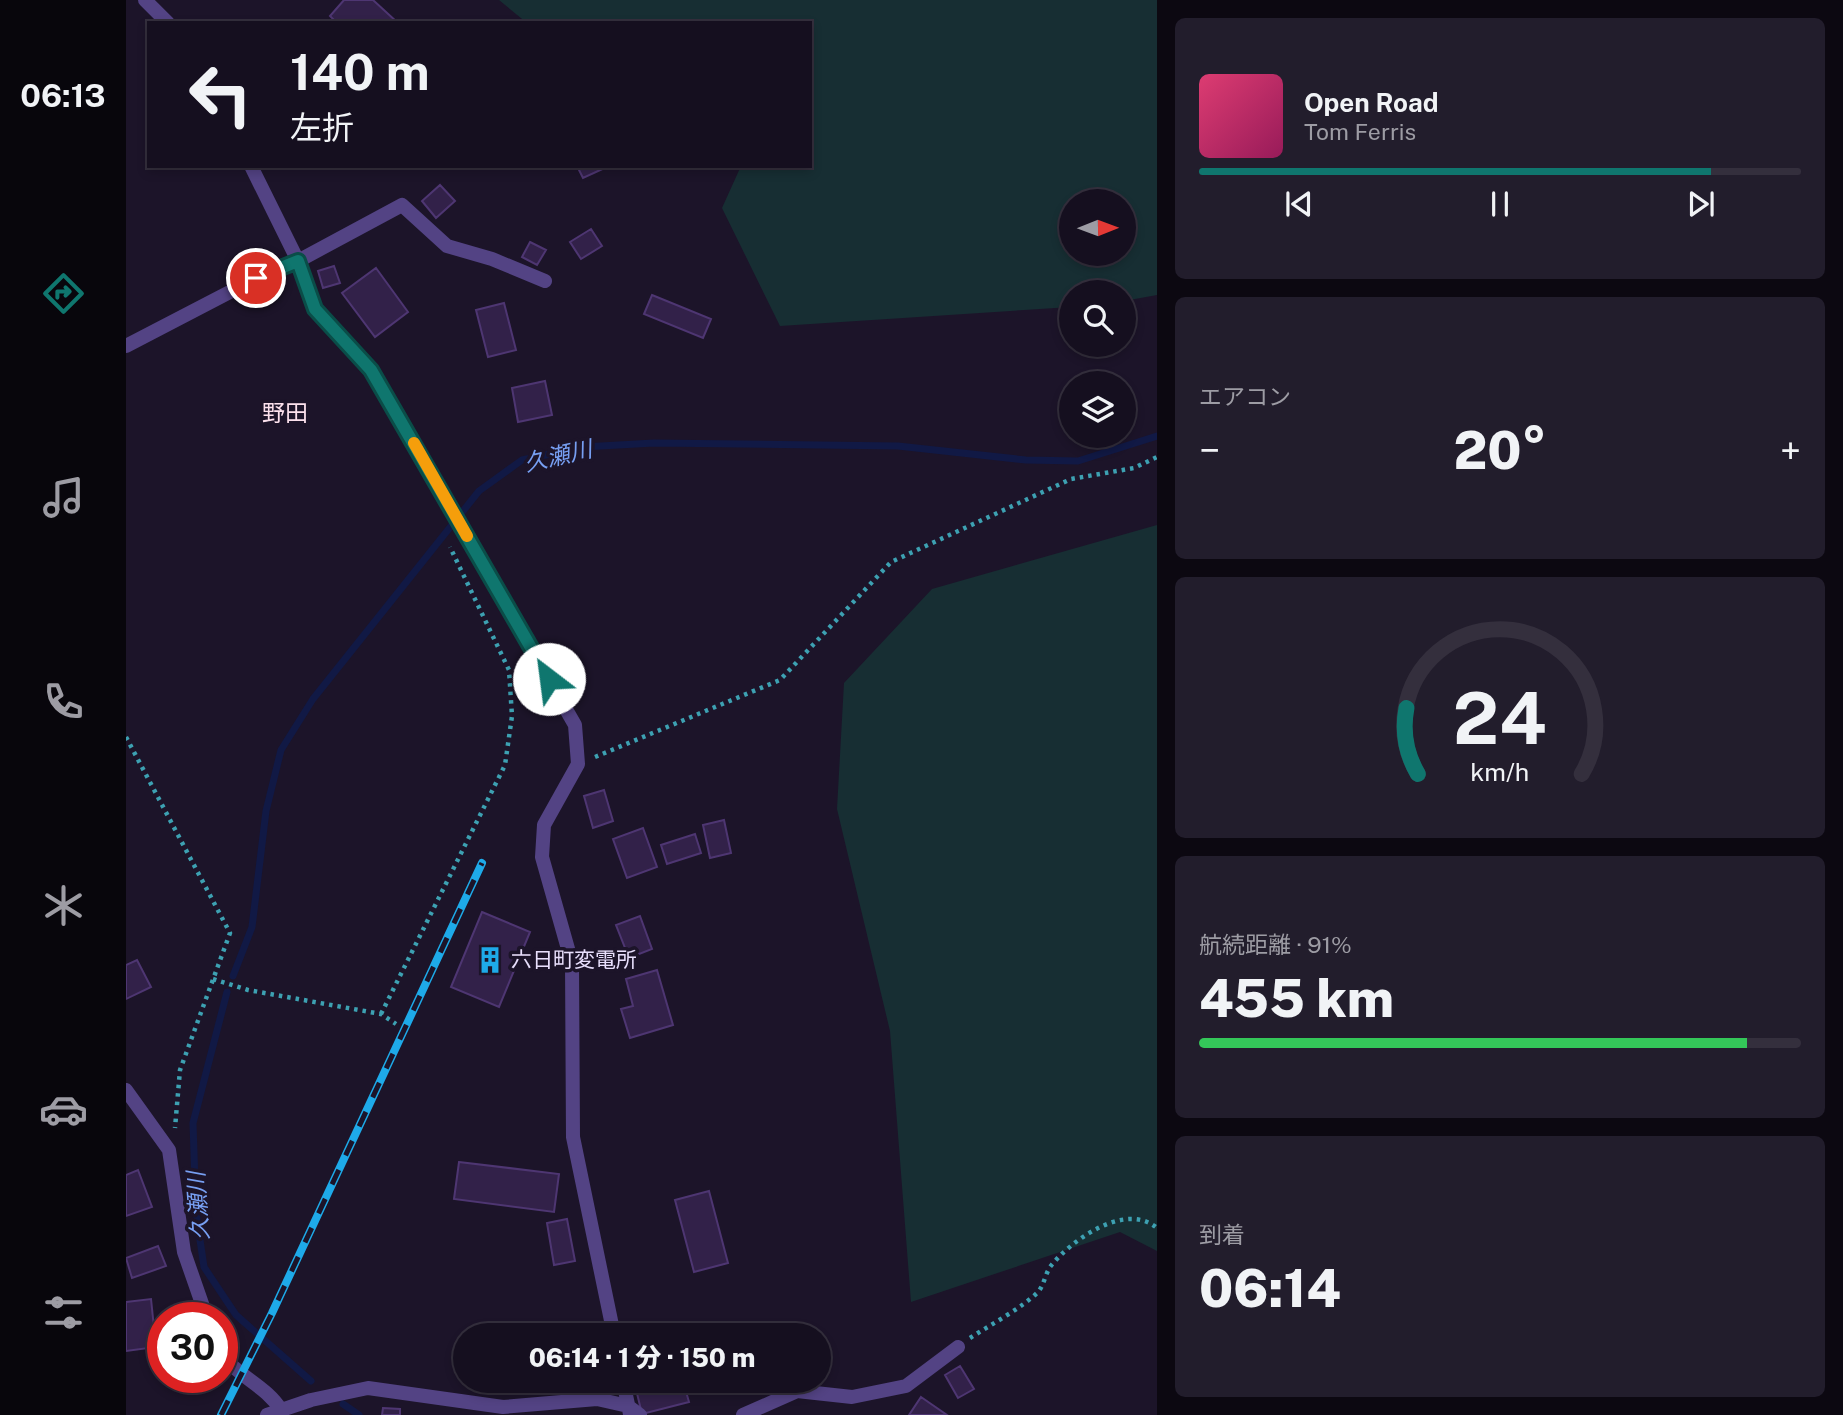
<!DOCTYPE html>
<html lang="ja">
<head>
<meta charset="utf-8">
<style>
  :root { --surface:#150f1f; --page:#221d2c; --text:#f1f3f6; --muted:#9d9ca4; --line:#342f3d; --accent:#0f766e }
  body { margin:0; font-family:"Public Sans","Noto Sans JP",sans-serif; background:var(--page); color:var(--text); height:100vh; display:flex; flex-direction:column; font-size:26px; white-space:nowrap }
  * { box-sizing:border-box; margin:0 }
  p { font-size:23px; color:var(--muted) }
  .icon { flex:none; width:38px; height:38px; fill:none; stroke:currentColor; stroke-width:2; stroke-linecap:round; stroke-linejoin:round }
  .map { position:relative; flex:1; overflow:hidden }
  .side { display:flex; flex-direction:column; gap:18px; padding:18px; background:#0c0811; width:686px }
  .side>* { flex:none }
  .top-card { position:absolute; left:21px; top:21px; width:665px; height:147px; border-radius:0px; box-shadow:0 4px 10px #0003,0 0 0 2px var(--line); background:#150f1f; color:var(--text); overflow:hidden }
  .needle { width:46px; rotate:89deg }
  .tools { position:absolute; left:933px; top:189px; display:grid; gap:14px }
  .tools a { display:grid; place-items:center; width:77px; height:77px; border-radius:50%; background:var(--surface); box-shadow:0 4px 10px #0003,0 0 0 2px var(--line); font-size:35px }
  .speed { position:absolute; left:21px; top:1302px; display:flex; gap:14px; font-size:35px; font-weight:700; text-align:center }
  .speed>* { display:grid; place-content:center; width:91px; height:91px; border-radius:50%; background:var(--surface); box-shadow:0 4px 10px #0003,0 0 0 2px var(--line); line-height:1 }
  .speed .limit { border:10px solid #d22; background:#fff; color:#111 }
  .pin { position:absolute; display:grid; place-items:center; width:60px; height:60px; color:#fff; margin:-30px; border:4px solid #fff; border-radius:50%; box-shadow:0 2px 7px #0007 }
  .me { position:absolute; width:77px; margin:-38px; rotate:330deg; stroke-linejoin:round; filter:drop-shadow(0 0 5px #0008) }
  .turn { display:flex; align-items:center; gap:24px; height:147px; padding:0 28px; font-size:32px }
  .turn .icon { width:91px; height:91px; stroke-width:2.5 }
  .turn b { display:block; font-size:49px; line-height:60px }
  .big { font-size:52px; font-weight:800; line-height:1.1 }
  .side .tile { flex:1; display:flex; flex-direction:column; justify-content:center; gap:10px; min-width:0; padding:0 24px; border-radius:10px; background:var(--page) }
  .side .dial { align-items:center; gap:0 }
  .dial svg { height:182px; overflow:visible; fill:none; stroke:var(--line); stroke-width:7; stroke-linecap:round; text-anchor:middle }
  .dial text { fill:var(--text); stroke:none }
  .song { display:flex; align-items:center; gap:21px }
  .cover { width:84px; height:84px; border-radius:10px; background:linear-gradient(135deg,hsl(340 70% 55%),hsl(330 70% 35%)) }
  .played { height:7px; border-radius:4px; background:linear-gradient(90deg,var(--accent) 85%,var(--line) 85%) }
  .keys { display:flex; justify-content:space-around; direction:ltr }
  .heat { display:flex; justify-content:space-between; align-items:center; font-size:38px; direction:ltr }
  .charge { height:10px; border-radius:5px; background:linear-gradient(90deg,#34c759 91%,var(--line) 0) }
  .trip { position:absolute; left:327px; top:1323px; width:378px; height:70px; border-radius:35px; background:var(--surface); box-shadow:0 4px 10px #0003,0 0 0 2px var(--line); font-weight:800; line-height:70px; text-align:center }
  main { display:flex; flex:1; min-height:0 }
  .tabs { display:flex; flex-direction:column; width:126px; justify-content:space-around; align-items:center; background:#08060c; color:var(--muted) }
  .tabs .icon { width:49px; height:49px }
  .tabs .current { color:var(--accent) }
  .tabs b { font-size:32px; color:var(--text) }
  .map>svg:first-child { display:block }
  .green { fill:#172e33; fill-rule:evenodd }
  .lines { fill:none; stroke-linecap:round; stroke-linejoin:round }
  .stream { stroke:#111945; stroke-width:7 }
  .building { fill:#322149; stroke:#4e3672; stroke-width:2 }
  .path { stroke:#3da1b2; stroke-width:4.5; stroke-dasharray:3.5 5; stroke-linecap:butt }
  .street { stroke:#534384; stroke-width:14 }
  .rail-casing { stroke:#1eaae9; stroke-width:8 }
  .rail { stroke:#1c1429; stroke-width:5; stroke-dasharray:16; stroke-linecap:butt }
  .route-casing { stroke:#0a4d48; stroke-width:18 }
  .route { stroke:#0f766e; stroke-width:12 }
  .slow { stroke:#f59e0b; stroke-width:12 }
  .labels { text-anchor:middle; stroke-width:7; stroke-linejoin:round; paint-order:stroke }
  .poi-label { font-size:21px; fill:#e8dffc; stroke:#1c1429; text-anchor:start }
  .neighbourhood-label { font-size:23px; fill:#fce1ed; stroke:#1c1429 }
  .water-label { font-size:23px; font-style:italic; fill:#779ff2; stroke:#1c1429 }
</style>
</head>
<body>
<main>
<nav class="tabs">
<b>06:13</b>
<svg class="icon current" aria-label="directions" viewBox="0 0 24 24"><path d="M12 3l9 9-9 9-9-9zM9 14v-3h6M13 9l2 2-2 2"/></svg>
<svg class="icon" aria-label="music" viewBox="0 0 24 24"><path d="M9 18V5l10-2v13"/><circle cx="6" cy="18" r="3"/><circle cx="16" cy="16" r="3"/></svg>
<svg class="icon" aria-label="phone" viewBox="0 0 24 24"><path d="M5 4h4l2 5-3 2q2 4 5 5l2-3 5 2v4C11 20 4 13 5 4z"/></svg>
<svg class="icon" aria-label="climate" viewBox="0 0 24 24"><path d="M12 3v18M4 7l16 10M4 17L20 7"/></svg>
<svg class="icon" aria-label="car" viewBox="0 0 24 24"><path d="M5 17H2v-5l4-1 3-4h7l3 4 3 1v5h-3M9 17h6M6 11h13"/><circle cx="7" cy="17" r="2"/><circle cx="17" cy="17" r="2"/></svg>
<svg class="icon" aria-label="filters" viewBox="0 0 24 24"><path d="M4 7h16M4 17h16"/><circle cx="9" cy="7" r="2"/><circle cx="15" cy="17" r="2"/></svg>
</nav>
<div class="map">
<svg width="1031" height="1415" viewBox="0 0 1031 1415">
  <rect width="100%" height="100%" fill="#1c1429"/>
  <!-- green -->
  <path class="green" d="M373,0h658v295l-33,6v-9h-53v15l-291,19 -58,-118 19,-42h69v-143h-283zM945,201h53v53h-53z
    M1031,525v726l-37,-19 -209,70 -21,-271 -53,-222 7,-126 88,-94z"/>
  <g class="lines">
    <!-- stream -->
    <path class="stream" d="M107,976l19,-49 14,-116 15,-61 32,-51 166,-208 43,-31 61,-13 71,-4 244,3 128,14 52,1 79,-25
      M101,992l-34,131 3,90 8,54 32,48 75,66
      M217,1404l16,11"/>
  </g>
  <!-- building -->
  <path class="building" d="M218,0h29l25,23h-61l-7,-7z
    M451,166h32l-26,12z
    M314,185l15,16 -19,17 -14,-17z
    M465,229l11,17 -21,13 -11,-17z
    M404,242l16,8 -9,15 -15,-8z
    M208,266l6,17 -17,5 -5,-17z
    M250,268l32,44 -33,25 -33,-44z
    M526,295l59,24 -8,19 -59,-24z
    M378,303l12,47 -28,7 -12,-47z
    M419,381l7,34 -34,7 -6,-34z
    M478,790l9,31 -20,7 -9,-32z
    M598,820l7,33 -21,5 -7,-33z
    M517,828l14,39 -30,11 -14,-39z
    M569,834l6,19 -34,11 -6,-19z
    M356,912l48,20 -31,75 -48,-20z
    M514,916l12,33 -23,9 -13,-33z
    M11,960l14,27 -25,12v-34z
    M531,970l16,55 -43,13 -9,-29 12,-3 -7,-27z
    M333,1162l100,12 -5,38 -100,-13z
    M12,1170l14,37 -26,9v-41z
    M583,1191l19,72 -34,9 -19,-72z
    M441,1219l8,42 -21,4 -7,-42z
    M32,1246l8,20 -34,12 -6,-20z
    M25,1299l5,48 -30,4v-49z
    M834,1366l14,23 -16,9 -13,-23z
    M508,1381h49l6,21 -47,12z
    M623,1381h37v1l-37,4z
    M795,1397l26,18h-38z
    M257,1408l17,1v6h-18z"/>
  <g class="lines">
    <!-- path -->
    <path class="path" d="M0,737l104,196 -50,137 -5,58
      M469,757l185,-77 111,-118 180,-83 63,-11 23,-11
      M87,979l35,11 133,24 15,10
      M255,1014l124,-249 7,-49 -3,-46 -59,-123
      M844,1338c20,-13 52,-30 68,-46 6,-7 7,-17 12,-25 20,-26 75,-66 107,-39"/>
    <!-- street -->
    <path class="street" d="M19,0l23,23
      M125,166l47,95 17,48 56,61 204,355 3,39 -34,61 -2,32 30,106 1,174 41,198
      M0,346l152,-79 20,-6 104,-56 45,41 45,13 53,22
      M0,1090l43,60 15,102 23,66
      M96,1355c18,23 44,31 59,55
      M497,1381l7,33
      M141,1415l44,-15 57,-12 135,19 94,-8 31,7 12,9
      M617,1415l54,-24 55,6 54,-11 52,-39"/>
    <defs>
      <path id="rail" d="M95,1415l51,-102 210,-450"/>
    </defs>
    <!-- rail casing -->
    <use href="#rail" class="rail-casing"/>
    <!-- rail -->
    <use href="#rail" class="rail"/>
  </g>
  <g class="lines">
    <defs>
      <path id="route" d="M130,278l42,-17 17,48 56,61 178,309"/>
    </defs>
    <!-- route casing -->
    <use href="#route" class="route-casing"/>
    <!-- route -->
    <use href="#route" class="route"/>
    <!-- slow -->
    <path class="slow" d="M288,443l53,93"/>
  </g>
  <!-- icons -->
  <defs>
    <symbol id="building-bare" viewBox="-9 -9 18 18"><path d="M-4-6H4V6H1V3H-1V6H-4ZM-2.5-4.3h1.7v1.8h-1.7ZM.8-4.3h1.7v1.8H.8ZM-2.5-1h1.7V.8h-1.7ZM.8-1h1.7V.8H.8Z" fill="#1eaae9" stroke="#1c1429" stroke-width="2.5" paint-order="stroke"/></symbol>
  </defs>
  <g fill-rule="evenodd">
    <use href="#building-bare" x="345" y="941" width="38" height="38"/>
  </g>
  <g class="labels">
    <!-- poi labels -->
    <g class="poi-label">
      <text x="385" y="967">六日町変電所</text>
    </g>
    <!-- neighbourhood labels -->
    <g class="neighbourhood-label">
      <text x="159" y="421">野田</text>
    </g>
    <!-- water labels -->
    <g class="water-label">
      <text transform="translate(432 456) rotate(-13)" y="8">久瀬川</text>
      <text transform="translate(72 1206) rotate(-94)" y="8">久瀬川</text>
    </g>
  </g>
</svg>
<div class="tools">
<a><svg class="needle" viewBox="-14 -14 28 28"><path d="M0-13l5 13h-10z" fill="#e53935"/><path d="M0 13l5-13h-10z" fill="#9d9ca4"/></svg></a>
<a><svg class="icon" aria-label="search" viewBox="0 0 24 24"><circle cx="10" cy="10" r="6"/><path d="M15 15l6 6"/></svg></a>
<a><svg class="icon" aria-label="layers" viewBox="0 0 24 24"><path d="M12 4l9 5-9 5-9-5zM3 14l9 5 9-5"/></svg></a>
</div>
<div class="speed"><div class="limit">30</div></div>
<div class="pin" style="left:130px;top:278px;background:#d93025"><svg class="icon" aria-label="arrive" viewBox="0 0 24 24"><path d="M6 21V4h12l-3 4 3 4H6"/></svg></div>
<svg class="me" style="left:423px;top:679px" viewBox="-20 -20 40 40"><circle r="19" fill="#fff"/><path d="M0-13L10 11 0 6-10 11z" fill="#0f766e"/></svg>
<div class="trip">06:14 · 1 分 · 150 m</div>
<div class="top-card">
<div class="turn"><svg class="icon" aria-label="left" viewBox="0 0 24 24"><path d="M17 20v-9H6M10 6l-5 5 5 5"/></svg><div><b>140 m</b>左折</div></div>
</div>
</div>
<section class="side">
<div class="tile">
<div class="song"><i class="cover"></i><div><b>Open Road</b><p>Tom Ferris</p></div></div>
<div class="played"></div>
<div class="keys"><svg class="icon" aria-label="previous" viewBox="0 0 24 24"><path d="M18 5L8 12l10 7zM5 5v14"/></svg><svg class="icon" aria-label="pause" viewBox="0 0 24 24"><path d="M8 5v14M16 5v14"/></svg><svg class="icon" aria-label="next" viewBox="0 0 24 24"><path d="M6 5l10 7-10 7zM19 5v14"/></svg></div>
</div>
<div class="tile"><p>エアコン</p>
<div class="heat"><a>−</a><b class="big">20°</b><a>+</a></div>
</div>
<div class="tile dial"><svg viewBox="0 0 100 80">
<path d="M14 69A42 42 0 1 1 86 69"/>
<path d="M14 69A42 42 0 0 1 9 40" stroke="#0f766e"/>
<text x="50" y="56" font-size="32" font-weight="700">24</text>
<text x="50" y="72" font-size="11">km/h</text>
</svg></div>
<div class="tile"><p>航続距離 · 91%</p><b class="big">455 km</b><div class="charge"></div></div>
<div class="tile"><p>到着</p><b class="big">06:14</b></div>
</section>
</main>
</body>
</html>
